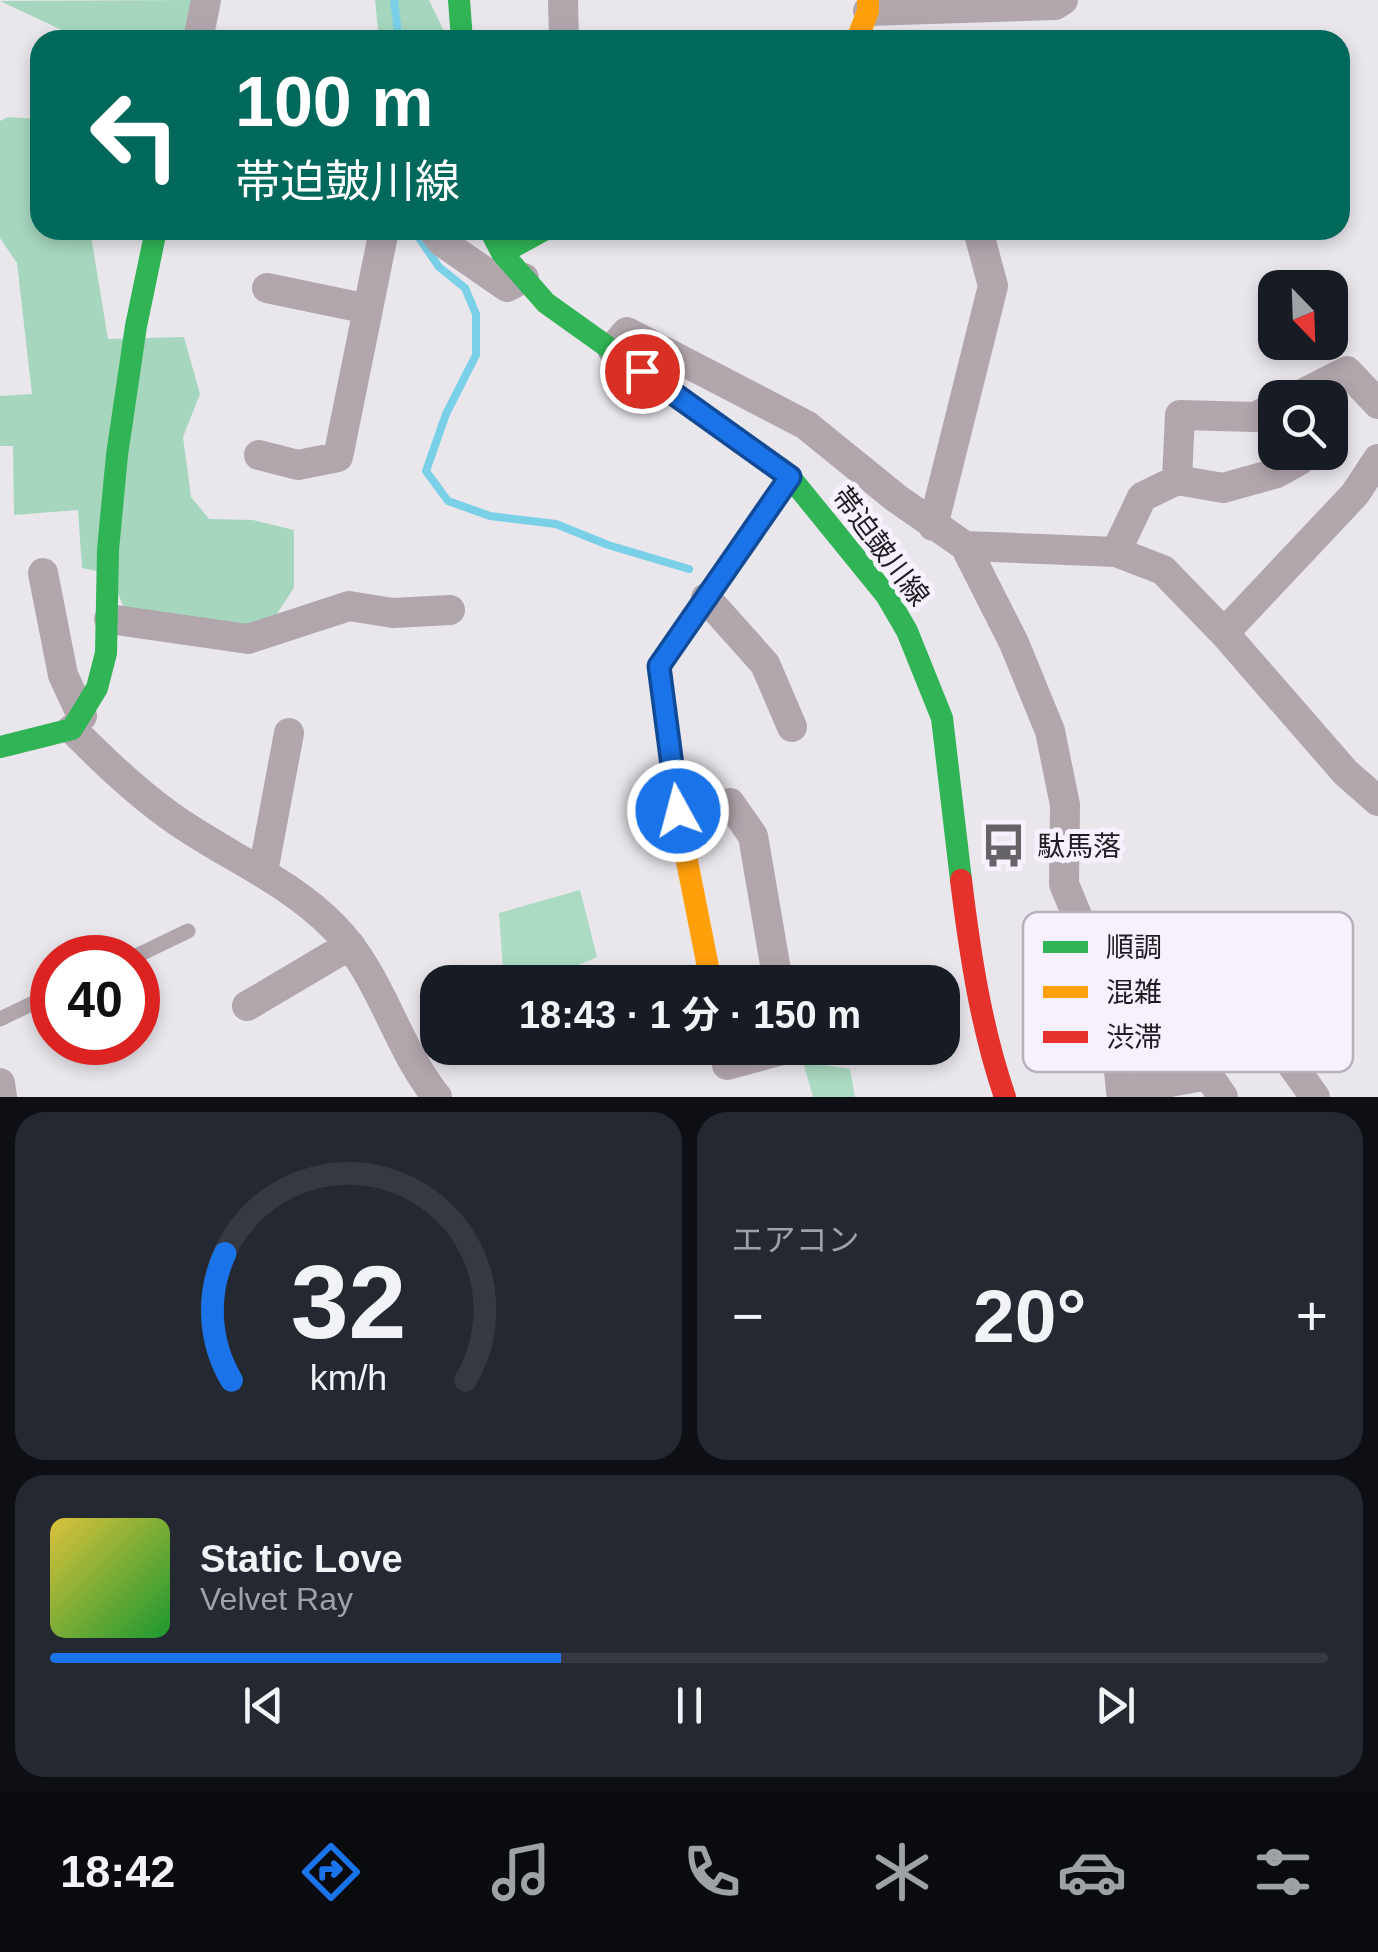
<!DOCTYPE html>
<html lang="ja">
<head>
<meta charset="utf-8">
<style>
  :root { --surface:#171b24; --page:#242831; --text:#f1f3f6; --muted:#9ea1a6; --line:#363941; --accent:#1a73e8 }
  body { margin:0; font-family:Arial,"Noto Sans JP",sans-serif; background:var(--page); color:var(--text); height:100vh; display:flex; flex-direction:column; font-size:38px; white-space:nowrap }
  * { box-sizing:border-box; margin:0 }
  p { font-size:32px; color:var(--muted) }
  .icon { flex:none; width:55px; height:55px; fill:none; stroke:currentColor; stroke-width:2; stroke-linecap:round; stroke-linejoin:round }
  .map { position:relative; height:1097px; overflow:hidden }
  .panel { display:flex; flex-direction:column; gap:15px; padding:15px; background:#0d0f14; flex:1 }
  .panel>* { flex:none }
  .top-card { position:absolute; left:30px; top:30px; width:1320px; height:210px; border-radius:30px; box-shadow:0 5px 15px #0003; background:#00695c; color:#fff; overflow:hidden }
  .needle { width:65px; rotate:157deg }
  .controls { position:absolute; left:1258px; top:270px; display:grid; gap:20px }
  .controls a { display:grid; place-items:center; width:90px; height:90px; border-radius:20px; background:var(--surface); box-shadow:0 5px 15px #0003; font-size:50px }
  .speed { position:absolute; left:30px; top:935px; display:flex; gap:20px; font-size:50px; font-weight:700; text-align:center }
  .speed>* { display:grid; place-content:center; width:130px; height:130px; border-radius:50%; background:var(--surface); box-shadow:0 5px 15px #0003; line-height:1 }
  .speed .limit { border:15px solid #d22; background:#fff; color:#111 }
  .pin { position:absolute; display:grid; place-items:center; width:85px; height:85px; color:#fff; margin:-42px; border:5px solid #fff; border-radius:50%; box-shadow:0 2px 10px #0007 }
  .me { position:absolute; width:110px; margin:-55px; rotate:353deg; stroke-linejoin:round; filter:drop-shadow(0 0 8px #0008) }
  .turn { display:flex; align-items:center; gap:35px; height:210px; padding:0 40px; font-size:45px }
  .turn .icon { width:130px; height:130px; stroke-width:2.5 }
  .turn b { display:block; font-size:70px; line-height:85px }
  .big { font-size:75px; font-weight:700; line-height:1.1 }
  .panel .widget { flex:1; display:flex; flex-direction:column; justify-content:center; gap:15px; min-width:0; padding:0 35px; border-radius:30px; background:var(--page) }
  .panel .dial { align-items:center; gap:0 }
  .dial svg { height:260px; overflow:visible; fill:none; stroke:var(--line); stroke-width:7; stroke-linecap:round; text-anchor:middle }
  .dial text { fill:var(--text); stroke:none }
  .song { display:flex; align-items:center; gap:30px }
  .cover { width:120px; height:120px; border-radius:15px; background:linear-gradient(135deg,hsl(50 70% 55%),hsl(130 70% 35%)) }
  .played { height:10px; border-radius:5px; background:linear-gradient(90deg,var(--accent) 40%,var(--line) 40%) }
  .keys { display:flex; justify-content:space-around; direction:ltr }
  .heat { display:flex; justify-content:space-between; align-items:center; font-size:55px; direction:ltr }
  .panel .tiles { flex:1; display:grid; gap:15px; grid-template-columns:1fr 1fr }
  .widget:last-child { grid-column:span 2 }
  .trip { position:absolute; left:420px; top:965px; width:540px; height:100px; border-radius:30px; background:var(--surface); box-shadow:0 5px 15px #0003; font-weight:700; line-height:100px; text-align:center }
  .dock { display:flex; height:160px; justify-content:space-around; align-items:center; background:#090b0e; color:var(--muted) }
  .dock .icon { width:70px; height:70px }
  .dock .current { color:var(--accent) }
  .dock b { font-size:45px; color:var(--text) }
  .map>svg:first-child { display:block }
  .green { fill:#abdbc2 }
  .forest { fill:#a6d7be }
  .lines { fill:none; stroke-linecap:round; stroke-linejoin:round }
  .stream { stroke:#79d0e7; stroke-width:8 }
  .lane { stroke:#b2a6ad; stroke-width:15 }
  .street { stroke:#b2a6ad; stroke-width:30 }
  .fast { stroke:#30b455; stroke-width:22 }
  .slow { stroke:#ff9f0a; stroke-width:22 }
  .jam { stroke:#e5322d; stroke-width:22 }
  .route-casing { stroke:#114b97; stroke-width:25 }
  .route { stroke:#1a73e8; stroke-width:18 }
  .labels { text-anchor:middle; stroke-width:10; stroke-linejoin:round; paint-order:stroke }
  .street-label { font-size:28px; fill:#1f1d21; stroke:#f7f0fd }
  .poi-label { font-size:28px; fill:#1f1d21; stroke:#f7f0fd; text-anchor:start }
  .key { fill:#f7f0fd; stroke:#b6b1bb; stroke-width:2.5 }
  .key-label { font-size:28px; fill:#1f1d21 }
</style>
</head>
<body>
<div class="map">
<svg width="1378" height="1097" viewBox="0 0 1378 1097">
  <rect width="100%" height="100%" fill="#e9e6ec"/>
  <!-- green -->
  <path class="green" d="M580,890l17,67 -57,25h-36l-5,-69z
    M803,1062l47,7 5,28h-42z"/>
  <!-- forest -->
  <path class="forest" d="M196,0l-12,40h-101l-83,-39z
    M375,0h54l14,29 1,11h-65z
    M8,117l32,2v111h50l18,109 76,-2 16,57 -17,43 8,60 18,22 44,1 41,10v58l-22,33 -22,9 -123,-15 -17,-41 -28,-6 -4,-58 -64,5 -1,-69h-13v-50l32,-2 -15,-131 -17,-25v-117z"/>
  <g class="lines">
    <!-- stream -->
    <path class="stream" d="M394,0l5,40
      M415,232l24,35 26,21 11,26v41l-30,59 -20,57 22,30 42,15 66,8 52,21 81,24"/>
    <!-- lane -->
    <path class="lane" d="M132,958l56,-27
      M0,1019l52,-25"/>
    <!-- street -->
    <path class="street" d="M563,0l1,40
      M868,11l187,-6 8,-5
      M198,40l8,-40
      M433,230l9,12 65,45 17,-9
      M267,288l101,21
      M612,349l15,-17 179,93 90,73 69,48 151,6 47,18 61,63 122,140 32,28
      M1294,398l53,-27 31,33
      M259,455l39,10 40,-8 46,-227
      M1177,480l46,8 54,-15 23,-13
      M933,526l60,-240 -15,-56
      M965,546l49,97 36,88 15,74 -1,79 48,116 9,91 87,-16 15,22
      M1116,552l26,-55 35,-17 3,-65 75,2 20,-10
      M43,573l20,102 19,41
      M706,598l59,66 27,63
      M109,619l139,20 101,-33 44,7 57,-3
      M1224,633l131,-139 23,-35
      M72,729c31,31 62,61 98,87 54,39 117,63 164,111 48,49 61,118 103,170
      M677,811l53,-8 23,33 25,146
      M263,872l26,-139
      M1246,1001l69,96
      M247,1006l103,-61
      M724,1048l3,17 62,-17
      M0,1083l2,14"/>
    <!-- fast -->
    <path class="fast" d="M459,0l3,40
      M490,230l12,23 44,50 244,174 96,118 21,36 35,87 19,162
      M502,253l42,-23
      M0,747l72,-18 25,-41 9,-35 2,-103 9,-95 19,-129 20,-96"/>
    <!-- slow -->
    <path class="slow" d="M857,40l11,-29v-11
      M711,982l-34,-171 -18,-145 131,-189"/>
    <!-- jam -->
    <path class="jam" d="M961,880c9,74 20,147 44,217"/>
  </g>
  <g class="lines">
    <defs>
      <path id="route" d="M642,371l148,106 -131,189 19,145"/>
    </defs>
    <!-- route casing -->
    <use href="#route" class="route-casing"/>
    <!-- route -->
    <use href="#route" class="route"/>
  </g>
  <!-- icons -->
  <defs>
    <symbol id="bus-bare" viewBox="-9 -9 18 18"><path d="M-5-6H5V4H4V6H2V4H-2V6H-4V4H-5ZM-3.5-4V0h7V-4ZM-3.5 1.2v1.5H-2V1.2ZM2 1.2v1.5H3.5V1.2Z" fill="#666368" stroke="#f7f0fd" stroke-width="2.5" paint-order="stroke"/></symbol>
  </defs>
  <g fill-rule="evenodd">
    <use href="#bus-bare" x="972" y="814" width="63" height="63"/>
  </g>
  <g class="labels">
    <!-- street labels -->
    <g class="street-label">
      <text transform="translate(881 546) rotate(53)" y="10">帯迫皷川線</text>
    </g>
    <!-- poi labels -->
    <g class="poi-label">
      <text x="1037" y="856">駄馬落</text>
    </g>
  </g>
  <!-- legend -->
  <rect x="1023" y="912" width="330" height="160" rx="15" class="key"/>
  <rect x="1043" y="941" width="45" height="12" fill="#30b455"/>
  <rect x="1043" y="986" width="45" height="12" fill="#ff9f0a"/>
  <rect x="1043" y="1031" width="45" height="12" fill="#e5322d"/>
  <g class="key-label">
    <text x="1106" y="957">順調</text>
    <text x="1106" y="1002">混雑</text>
    <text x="1106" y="1047">渋滞</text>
  </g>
</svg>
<div class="controls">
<a><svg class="needle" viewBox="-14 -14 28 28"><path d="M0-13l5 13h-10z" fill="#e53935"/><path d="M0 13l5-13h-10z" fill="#9ea1a6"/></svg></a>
<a><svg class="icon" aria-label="search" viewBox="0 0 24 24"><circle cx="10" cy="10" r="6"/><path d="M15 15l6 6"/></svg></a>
</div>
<div class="speed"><div class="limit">40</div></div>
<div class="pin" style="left:642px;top:371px;background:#d93025"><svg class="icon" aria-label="arrive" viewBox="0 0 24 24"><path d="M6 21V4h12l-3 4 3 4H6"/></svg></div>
<svg class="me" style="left:678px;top:811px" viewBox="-20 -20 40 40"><circle r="17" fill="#1a73e8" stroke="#fff" stroke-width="3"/><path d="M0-11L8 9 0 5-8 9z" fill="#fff"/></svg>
<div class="trip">18:43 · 1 分 · 150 m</div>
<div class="top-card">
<div class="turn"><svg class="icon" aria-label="left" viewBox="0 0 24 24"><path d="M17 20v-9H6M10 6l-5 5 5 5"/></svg><div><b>100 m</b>帯迫皷川線</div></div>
</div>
</div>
<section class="panel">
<div class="tiles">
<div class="widget dial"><svg viewBox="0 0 100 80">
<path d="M14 69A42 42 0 1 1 86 69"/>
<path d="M14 69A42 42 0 0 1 12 30" stroke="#1a73e8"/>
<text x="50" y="56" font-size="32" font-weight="700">32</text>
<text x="50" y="72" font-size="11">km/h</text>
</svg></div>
<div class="widget"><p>エアコン</p>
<div class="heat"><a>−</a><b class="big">20°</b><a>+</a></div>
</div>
<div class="widget">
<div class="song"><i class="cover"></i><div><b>Static Love</b><p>Velvet Ray</p></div></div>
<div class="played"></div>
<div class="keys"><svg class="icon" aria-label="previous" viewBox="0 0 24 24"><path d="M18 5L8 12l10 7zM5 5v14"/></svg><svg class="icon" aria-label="pause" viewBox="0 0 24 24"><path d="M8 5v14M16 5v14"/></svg><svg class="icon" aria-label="next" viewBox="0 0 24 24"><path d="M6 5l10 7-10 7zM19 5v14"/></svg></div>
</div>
</div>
</section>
<nav class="dock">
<b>18:42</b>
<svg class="icon current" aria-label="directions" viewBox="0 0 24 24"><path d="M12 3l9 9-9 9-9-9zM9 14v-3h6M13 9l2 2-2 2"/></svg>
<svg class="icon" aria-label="music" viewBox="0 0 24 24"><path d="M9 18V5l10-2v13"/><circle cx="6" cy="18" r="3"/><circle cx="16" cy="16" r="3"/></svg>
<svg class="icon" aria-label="phone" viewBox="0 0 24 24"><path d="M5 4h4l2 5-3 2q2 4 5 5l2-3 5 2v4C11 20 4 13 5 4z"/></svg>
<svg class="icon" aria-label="climate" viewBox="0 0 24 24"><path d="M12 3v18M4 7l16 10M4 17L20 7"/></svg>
<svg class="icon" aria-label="car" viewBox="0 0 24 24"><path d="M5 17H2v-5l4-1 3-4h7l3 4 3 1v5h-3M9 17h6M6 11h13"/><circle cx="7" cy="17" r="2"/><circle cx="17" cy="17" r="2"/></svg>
<svg class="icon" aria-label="filters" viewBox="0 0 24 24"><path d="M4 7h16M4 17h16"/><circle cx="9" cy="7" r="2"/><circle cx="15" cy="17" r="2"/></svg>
</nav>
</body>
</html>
